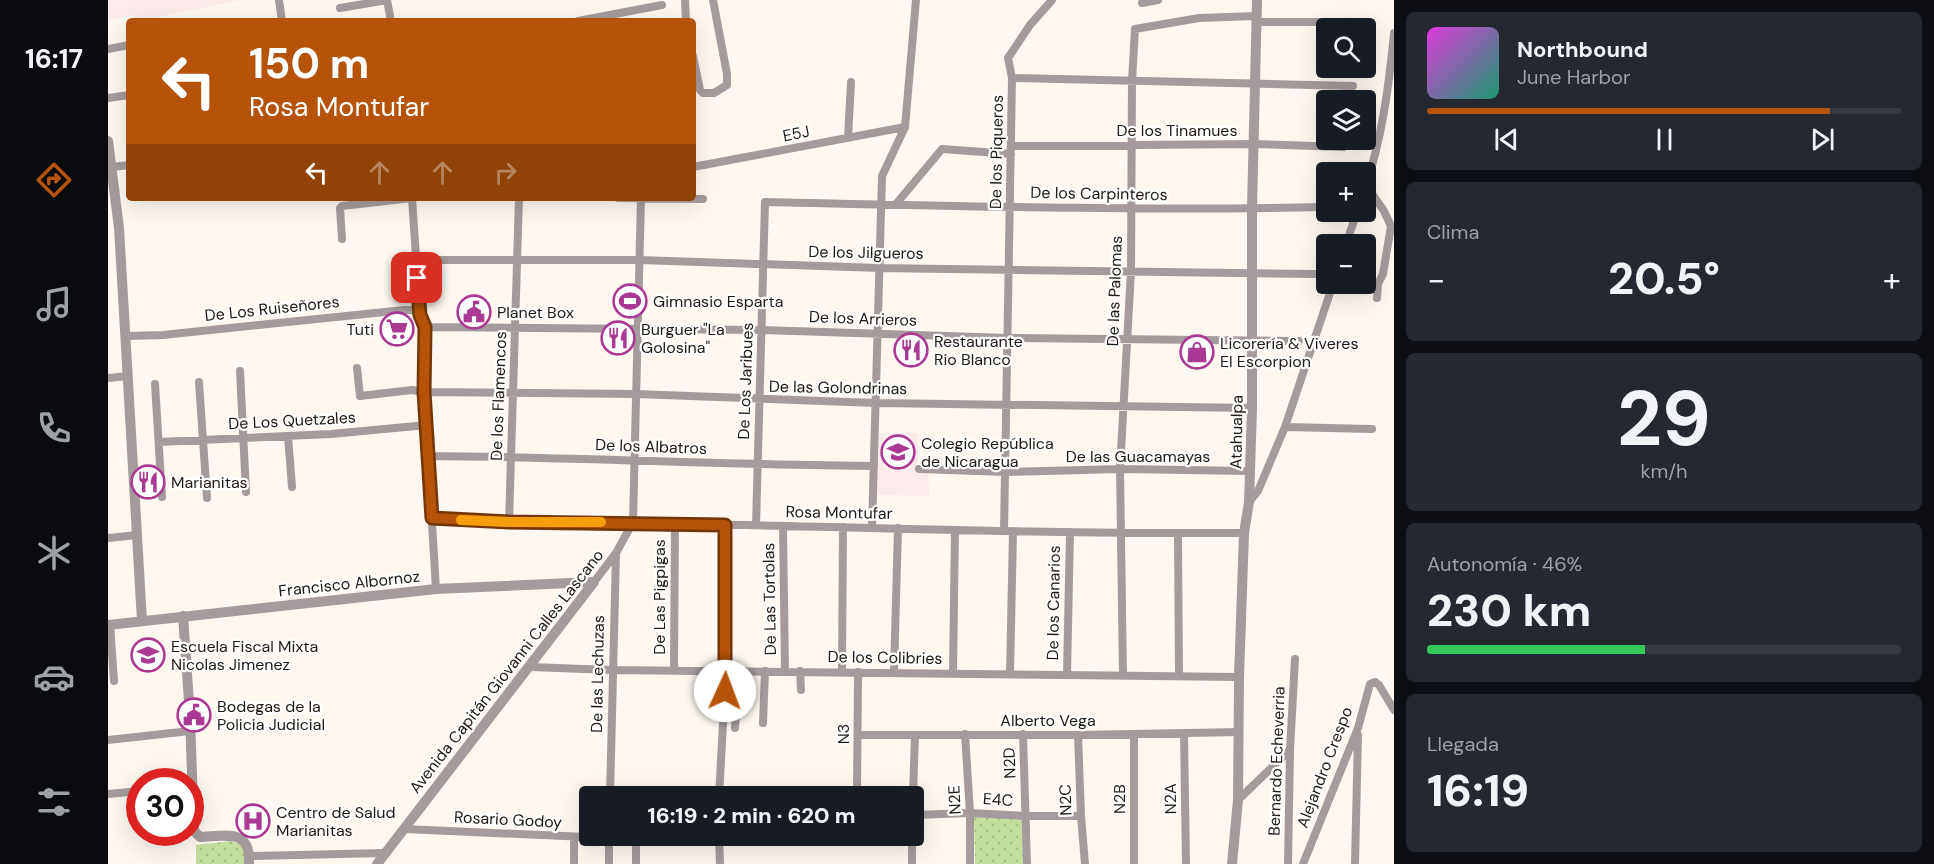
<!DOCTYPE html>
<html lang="es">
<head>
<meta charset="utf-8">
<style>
  :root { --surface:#171b24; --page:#242831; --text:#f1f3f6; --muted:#9ea1a6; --line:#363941; --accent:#b45309 }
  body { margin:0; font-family:"DM Sans",sans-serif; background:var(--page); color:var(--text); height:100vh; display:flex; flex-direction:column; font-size:22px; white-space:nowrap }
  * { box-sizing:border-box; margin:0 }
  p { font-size:20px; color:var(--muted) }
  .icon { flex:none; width:33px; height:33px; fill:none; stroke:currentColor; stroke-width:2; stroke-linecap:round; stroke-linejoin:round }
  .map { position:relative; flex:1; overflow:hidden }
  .side { display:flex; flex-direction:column; gap:12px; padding:12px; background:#0d0f14; width:540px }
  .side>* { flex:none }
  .banner { position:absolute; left:18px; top:18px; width:570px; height:183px; border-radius:6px; box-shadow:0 6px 24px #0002; background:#b45309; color:#fff; overflow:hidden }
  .buttons { position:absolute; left:1208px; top:18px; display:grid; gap:12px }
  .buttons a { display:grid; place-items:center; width:60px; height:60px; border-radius:6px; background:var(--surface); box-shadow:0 6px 24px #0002; font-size:30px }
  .speed { position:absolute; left:18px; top:768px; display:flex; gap:12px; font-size:30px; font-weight:700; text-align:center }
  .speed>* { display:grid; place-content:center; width:78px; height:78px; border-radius:50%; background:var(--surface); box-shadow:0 6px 24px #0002; line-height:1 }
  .speed .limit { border:9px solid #d22; background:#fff; color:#111 }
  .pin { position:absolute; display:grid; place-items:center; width:51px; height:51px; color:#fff; margin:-26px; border-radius:12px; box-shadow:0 3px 9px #0006 }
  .me { position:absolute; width:66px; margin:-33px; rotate:2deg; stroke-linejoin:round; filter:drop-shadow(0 0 4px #0008) }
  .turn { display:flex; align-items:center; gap:21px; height:126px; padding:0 24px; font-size:27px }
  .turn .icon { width:78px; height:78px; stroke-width:2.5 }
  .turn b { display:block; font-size:42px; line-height:51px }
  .lanes { display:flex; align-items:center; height:57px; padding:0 24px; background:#0003; justify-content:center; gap:30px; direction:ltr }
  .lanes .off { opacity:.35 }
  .big { font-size:45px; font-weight:800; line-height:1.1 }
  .side .widget { flex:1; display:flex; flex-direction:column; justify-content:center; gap:9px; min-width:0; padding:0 21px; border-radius:9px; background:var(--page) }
  .side .dial { align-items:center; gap:0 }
  .dial b { font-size:78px; line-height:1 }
  .song { display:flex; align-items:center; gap:18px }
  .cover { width:72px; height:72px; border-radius:9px; background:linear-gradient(135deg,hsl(300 70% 55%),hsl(160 70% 35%)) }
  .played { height:6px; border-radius:3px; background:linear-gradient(90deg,var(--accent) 85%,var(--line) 85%) }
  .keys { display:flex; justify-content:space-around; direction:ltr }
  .heat { display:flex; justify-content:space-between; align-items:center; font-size:33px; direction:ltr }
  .charge { height:9px; border-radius:4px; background:linear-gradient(90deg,#34c759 46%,var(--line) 0) }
  .trip { position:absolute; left:471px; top:786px; width:345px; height:60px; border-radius:6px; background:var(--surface); box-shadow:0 6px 24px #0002; font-weight:800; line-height:60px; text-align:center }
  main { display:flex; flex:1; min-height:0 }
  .menu { display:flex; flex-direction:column; width:108px; justify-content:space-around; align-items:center; background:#090b0e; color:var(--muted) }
  .menu .icon { width:42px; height:42px }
  .menu .active { color:var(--accent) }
  .menu b { font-size:27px; color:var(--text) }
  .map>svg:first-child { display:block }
  .education { fill:#fbebeb }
  .green { fill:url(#green-dots) }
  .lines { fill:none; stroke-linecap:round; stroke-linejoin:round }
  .minor { stroke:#a59b9d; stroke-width:8 }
  .tertiary { stroke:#a59b9d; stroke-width:10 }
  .route-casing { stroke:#753606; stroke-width:15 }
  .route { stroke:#b45309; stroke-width:10 }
  .slow { stroke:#f59e0b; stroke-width:10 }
  .labels { text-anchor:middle; stroke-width:4.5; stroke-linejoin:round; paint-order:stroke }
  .street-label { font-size:16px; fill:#1e1913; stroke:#fff }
  .poi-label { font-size:16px; fill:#1e1913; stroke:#fff; text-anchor:start }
</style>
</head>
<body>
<main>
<nav class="menu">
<b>16:17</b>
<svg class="icon active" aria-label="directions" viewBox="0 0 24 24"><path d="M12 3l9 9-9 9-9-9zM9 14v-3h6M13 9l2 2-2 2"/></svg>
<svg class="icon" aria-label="music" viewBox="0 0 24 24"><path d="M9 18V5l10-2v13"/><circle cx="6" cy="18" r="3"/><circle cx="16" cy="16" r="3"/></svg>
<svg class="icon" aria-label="phone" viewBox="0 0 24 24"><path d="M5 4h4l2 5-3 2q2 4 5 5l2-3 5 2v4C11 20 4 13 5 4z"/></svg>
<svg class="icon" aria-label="climate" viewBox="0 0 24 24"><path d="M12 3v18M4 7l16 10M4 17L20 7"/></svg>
<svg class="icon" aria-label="car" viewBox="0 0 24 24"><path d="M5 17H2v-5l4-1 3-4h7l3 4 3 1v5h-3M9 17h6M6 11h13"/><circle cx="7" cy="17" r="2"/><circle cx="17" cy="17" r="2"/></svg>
<svg class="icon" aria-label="filters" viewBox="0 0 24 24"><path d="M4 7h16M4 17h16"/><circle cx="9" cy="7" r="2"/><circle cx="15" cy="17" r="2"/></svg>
</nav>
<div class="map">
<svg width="1286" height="864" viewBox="0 0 1286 864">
  <defs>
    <pattern id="green-dots" width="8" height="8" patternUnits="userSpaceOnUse" patternTransform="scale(1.5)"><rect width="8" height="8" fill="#c3de9d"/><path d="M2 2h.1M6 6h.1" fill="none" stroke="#a7be86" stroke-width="1.8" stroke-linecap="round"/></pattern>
  </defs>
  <rect width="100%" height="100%" fill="#fef8f1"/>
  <!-- education -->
  <path class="education" d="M0,0h132l-100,21h-3l-2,-6 -27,5z
    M771,433h39v38l10,1 1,24 -52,-1z"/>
  <!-- green -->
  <path class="green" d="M866,816h49l2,48h-50z
    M122,841l11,3 6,20h-51v-19z"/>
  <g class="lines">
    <!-- minor -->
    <path class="minor" d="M171,0l3,21
      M577,0l1,21
      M1034,3l16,-3
      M232,8l47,-8 4,21
      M470,21l84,-16
      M1148,22h98
      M0,49l21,-4
      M585,56l7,34 3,3h11l13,-8v-11l-14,-74
      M904,78l341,8
      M0,98l21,-3
      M740,138l3,-56
      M903,146l243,-2 89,3
      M4,167l17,-2
      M585,167l212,-40
      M1258,185l18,26 7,15 -8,48 -5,10 -1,14
      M1257,189c17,-51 24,-103 29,-156
      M304,198l8,117 5,12 -1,65 12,197
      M510,198l85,1
      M788,204l46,-55 69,5
      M234,239l-2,-31 2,-2 70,-8
      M1238,244l11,-32
      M308,260h224l239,8 435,6
      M317,327l337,3 246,8 291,3
      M19,336l36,-1 241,-25h8l8,5
      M249,368l3,28 52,-6 12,2 212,2 240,9 376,5
      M132,371l6,121
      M0,378l20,-2
      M91,382l8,116
      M47,384l7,113
      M1177,427l87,2
      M180,436l4,51
      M51,442l172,-8 96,-9
      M320,456c149,1 297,9 446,10
      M811,469l87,3 114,-3 130,2
      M1141,502l9,-11 27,-64 48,-143
      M324,518c104,6 209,5 313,7 167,4 333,9 499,8
      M401,522l10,-324
      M648,525l9,-323c187,4 374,9 561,5
      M675,526l2,145
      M764,528l10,-352 23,-49 11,-127
      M896,531l8,-453 -4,-20 22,-33 22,-25
      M1070,533l1,143
      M0,538l29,-3
      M486,582l22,-29 17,-31 8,-324
      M2,624l4,57
      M422,667l82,3 627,7
      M566,670l1,-147
      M692,671l1,19
      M734,672l1,-145
      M786,672l4,-144
      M845,673l2,-143
      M902,674l3,-143
      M959,674l3,-142
      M1015,675l-3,-206 11,-198 1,-190 3,-52 64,-11 57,-2
      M655,723l2,-52
      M627,728l3,-40 7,-11v-6
      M857,734l5,79v51
      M915,734l4,130
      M1076,734l2,130
      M750,735h220l161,-3
      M970,735l3,81 4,48
      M1026,735v129
      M0,740l82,-9
      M0,794l32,-3
      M502,796l6,-242
      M611,796l7,-126 -1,-145
      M749,796l1,-124
      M805,796l2,-61
      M1130,800l52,-50
      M806,815l56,-2 55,3h56
      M296,829l205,9 36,-2
      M501,836v28
      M611,836l1,28
      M141,856l136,-3
      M466,864v-27
      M528,864v-27
      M804,864v-28
      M1180,864l2,-114 5,-91
      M1195,864l55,-136 12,-44 5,-2 4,3 15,25
      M1247,864l3,-129"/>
    <!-- tertiary -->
    <path class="tertiary" d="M0,141l11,87 23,393
      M75,616l7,100 4,115 6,6c26,-1 51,-9 49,27
      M0,625l328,-36 158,-7
      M269,864l217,-282
      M1124,864l6,-64 1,-123 5,-144 5,-31 3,-94v-199l5,-209"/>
  </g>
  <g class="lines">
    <defs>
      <path id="route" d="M309,278l3,37 5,12 -1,65 8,126 77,4 216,3v166"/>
    </defs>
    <!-- route casing -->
    <use href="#route" class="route-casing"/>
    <!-- route -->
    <use href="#route" class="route"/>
    <!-- slow -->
    <path class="slow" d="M353,520l48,2h92"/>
  </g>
  <!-- icons -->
  <defs>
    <symbol id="stadium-ring" viewBox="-11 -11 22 22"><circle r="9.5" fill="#fff" stroke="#aa3994" stroke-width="1.5"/><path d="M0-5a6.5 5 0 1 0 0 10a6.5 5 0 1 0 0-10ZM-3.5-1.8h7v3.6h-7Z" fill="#aa3994"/></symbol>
    <symbol id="civic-ring" viewBox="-11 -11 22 22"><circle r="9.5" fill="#fff" stroke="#aa3994" stroke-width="1.5"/><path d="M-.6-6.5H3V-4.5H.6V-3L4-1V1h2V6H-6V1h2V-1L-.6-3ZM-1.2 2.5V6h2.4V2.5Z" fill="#aa3994"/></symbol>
    <symbol id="supermarket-ring" viewBox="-11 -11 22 22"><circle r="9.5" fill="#fff" stroke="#aa3994" stroke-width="1.5"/><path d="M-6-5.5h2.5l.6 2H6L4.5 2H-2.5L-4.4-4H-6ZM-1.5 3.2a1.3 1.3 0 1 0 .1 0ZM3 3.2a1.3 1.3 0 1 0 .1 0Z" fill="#aa3994"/></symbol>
    <symbol id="restaurant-ring" viewBox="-11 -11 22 22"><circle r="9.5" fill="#fff" stroke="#aa3994" stroke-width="1.5"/><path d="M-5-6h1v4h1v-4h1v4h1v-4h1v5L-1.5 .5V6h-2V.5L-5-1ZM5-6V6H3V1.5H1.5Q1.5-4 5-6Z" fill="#aa3994"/></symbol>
    <symbol id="shop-ring" viewBox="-11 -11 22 22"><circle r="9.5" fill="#fff" stroke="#aa3994" stroke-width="1.5"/><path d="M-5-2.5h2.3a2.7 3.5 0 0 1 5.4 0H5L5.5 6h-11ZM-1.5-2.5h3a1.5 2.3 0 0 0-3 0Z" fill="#aa3994"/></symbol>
    <symbol id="school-ring" viewBox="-11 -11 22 22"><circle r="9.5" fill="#fff" stroke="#aa3994" stroke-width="1.5"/><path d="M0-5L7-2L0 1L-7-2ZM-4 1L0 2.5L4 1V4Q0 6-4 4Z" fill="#aa3994"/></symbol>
    <symbol id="hospital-ring" viewBox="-11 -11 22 22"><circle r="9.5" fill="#fff" stroke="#aa3994" stroke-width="1.5"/><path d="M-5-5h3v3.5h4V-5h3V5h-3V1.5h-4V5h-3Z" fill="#aa3994"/></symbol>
  </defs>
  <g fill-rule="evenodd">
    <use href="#stadium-ring" x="503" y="282" width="38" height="38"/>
    <use href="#civic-ring" x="347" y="293" width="38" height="38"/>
    <use href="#supermarket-ring" x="270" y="310" width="38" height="38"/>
    <use href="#restaurant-ring" x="491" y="319" width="38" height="38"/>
    <use href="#restaurant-ring" x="784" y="331" width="38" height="38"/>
    <use href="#shop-ring" x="1070" y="333" width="38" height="38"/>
    <use href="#school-ring" x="771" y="433" width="38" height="38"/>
    <use href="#restaurant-ring" x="21" y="463" width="38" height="38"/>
    <use href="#school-ring" x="21" y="636" width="38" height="38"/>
    <use href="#civic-ring" x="67" y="696" width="38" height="38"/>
    <use href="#hospital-ring" x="126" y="802" width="38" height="38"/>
  </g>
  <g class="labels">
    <!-- street labels -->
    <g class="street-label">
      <text x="1069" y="136">De los Tinamues</text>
      <text transform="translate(688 133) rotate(-11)" y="6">E5J</text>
      <text transform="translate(888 152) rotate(-89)" y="6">De los Piqueros</text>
      <text transform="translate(991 193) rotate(1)" y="6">De los Carpinteros</text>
      <text transform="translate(758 252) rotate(1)" y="6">De los Jilgueros</text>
      <text transform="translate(1006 291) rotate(-88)" y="6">De las Palomas</text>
      <text transform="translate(164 308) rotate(-6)" y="6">De Los Ruiseñores</text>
      <text transform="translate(755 318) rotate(2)" y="6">De los Arrieros</text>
      <text transform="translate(637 381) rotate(-88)" y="6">De Los Jaribues</text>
      <text transform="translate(730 387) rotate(1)" y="6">De las Golondrinas</text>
      <text transform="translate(390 396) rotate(-88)" y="6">De los Flamencos</text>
      <text transform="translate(184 420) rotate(-3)" y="6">De Los Quetzales</text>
      <text transform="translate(1128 432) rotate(-89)" y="6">Atahualpa</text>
      <text transform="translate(543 446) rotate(2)" y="6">De los Albatros</text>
      <text x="1030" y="462">De las Guacamayas</text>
      <text transform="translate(731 512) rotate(1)" y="6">Rosa Montufar</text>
      <text transform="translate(241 583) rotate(-6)" y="6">Francisco Albornoz</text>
      <text transform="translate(551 597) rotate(-90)" y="6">De Las Pigpigas</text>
      <text transform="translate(661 599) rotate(-91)" y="6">De Las Tortolas</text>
      <text transform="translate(945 603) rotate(-89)" y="6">De los Canarios</text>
      <text transform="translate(777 657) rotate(1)" y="6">De los Colibries</text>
      <text transform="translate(398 671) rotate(-52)" y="6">Avenida Capitán Giovanni Calles Lascano</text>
      <text transform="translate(489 674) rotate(-89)" y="6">De las Lechuzas</text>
      <text x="940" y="726">Alberto Vega</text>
      <text transform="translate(735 734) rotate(-90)" y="6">N3</text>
      <text transform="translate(1168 761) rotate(-88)" y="6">Bernardo Echeverria</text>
      <text transform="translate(901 763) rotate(-92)" y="6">N2D</text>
      <text transform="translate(1216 767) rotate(-69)" y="6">Alejandro Crespo</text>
      <text transform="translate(890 799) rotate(4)" y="6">E4C</text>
      <text transform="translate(1011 799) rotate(-90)" y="6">N2B</text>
      <text transform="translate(1062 799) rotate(-91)" y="6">N2A</text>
      <text transform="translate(846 800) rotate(-93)" y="6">N2E</text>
      <text transform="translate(957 800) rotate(-92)" y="6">N2C</text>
      <text transform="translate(400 819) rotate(3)" y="6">Rosario Godoy</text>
    </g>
    <!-- poi labels -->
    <g class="poi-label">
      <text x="545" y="307">Gimnasio Esparta</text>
      <text x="389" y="318">Planet Box</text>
      <text x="266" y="335" text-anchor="end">Tuti</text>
      <text x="533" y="335">Burguer "La<tspan x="533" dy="18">Golosina"</tspan></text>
      <text x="826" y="347">Restaurante<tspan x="826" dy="18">Rio Blanco</tspan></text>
      <text x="1112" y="349">Licorería &amp; Viveres<tspan x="1112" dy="18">El Escorpion</tspan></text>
      <text x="813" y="449">Colegio República<tspan x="813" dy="18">de Nicaragua</tspan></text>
      <text x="63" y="488">Marianitas</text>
      <text x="63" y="652">Escuela Fiscal Mixta<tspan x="63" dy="18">Nicolas Jimenez</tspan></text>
      <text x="109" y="712">Bodegas de la<tspan x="109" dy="18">Policia Judicial</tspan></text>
      <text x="168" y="818">Centro de Salud<tspan x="168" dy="18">Marianitas</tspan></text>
    </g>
  </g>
</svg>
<div class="buttons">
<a><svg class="icon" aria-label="search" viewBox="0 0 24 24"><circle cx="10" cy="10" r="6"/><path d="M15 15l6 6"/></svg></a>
<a><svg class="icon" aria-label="layers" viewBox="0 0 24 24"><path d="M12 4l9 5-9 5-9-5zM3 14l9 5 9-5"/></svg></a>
<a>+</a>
<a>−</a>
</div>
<div class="speed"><div class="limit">30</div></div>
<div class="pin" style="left:309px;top:278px;background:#d93025"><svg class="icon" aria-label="arrive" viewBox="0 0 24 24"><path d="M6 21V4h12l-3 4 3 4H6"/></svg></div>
<svg class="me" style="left:617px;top:691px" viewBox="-20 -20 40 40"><circle r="19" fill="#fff"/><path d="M0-13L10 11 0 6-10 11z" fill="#b45309"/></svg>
<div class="trip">16:19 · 2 min · 620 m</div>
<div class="banner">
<div class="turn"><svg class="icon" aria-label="left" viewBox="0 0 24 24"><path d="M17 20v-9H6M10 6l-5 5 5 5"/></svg><div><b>150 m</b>Rosa Montufar</div></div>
<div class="lanes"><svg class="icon" aria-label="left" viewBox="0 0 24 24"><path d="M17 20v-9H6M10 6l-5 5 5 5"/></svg><svg class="icon off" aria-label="ahead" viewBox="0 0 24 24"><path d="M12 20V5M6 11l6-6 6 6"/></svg><svg class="icon off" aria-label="ahead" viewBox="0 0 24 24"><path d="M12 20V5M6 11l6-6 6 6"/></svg><svg class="icon off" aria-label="right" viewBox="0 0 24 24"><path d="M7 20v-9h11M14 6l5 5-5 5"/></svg></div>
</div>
</div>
<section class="side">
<div class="widget">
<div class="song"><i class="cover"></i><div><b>Northbound</b><p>June Harbor</p></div></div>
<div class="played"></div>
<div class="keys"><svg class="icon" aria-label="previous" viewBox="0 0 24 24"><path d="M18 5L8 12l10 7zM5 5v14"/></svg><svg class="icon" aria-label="pause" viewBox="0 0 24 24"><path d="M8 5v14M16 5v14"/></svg><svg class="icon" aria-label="next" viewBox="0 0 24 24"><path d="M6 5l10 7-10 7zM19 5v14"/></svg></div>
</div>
<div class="widget"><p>Clima</p>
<div class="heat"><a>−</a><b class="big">20.5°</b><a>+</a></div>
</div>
<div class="widget dial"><b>29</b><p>km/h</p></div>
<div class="widget"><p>Autonomía · 46%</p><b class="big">230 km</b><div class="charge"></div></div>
<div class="widget"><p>Llegada</p><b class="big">16:19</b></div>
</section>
</main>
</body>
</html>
